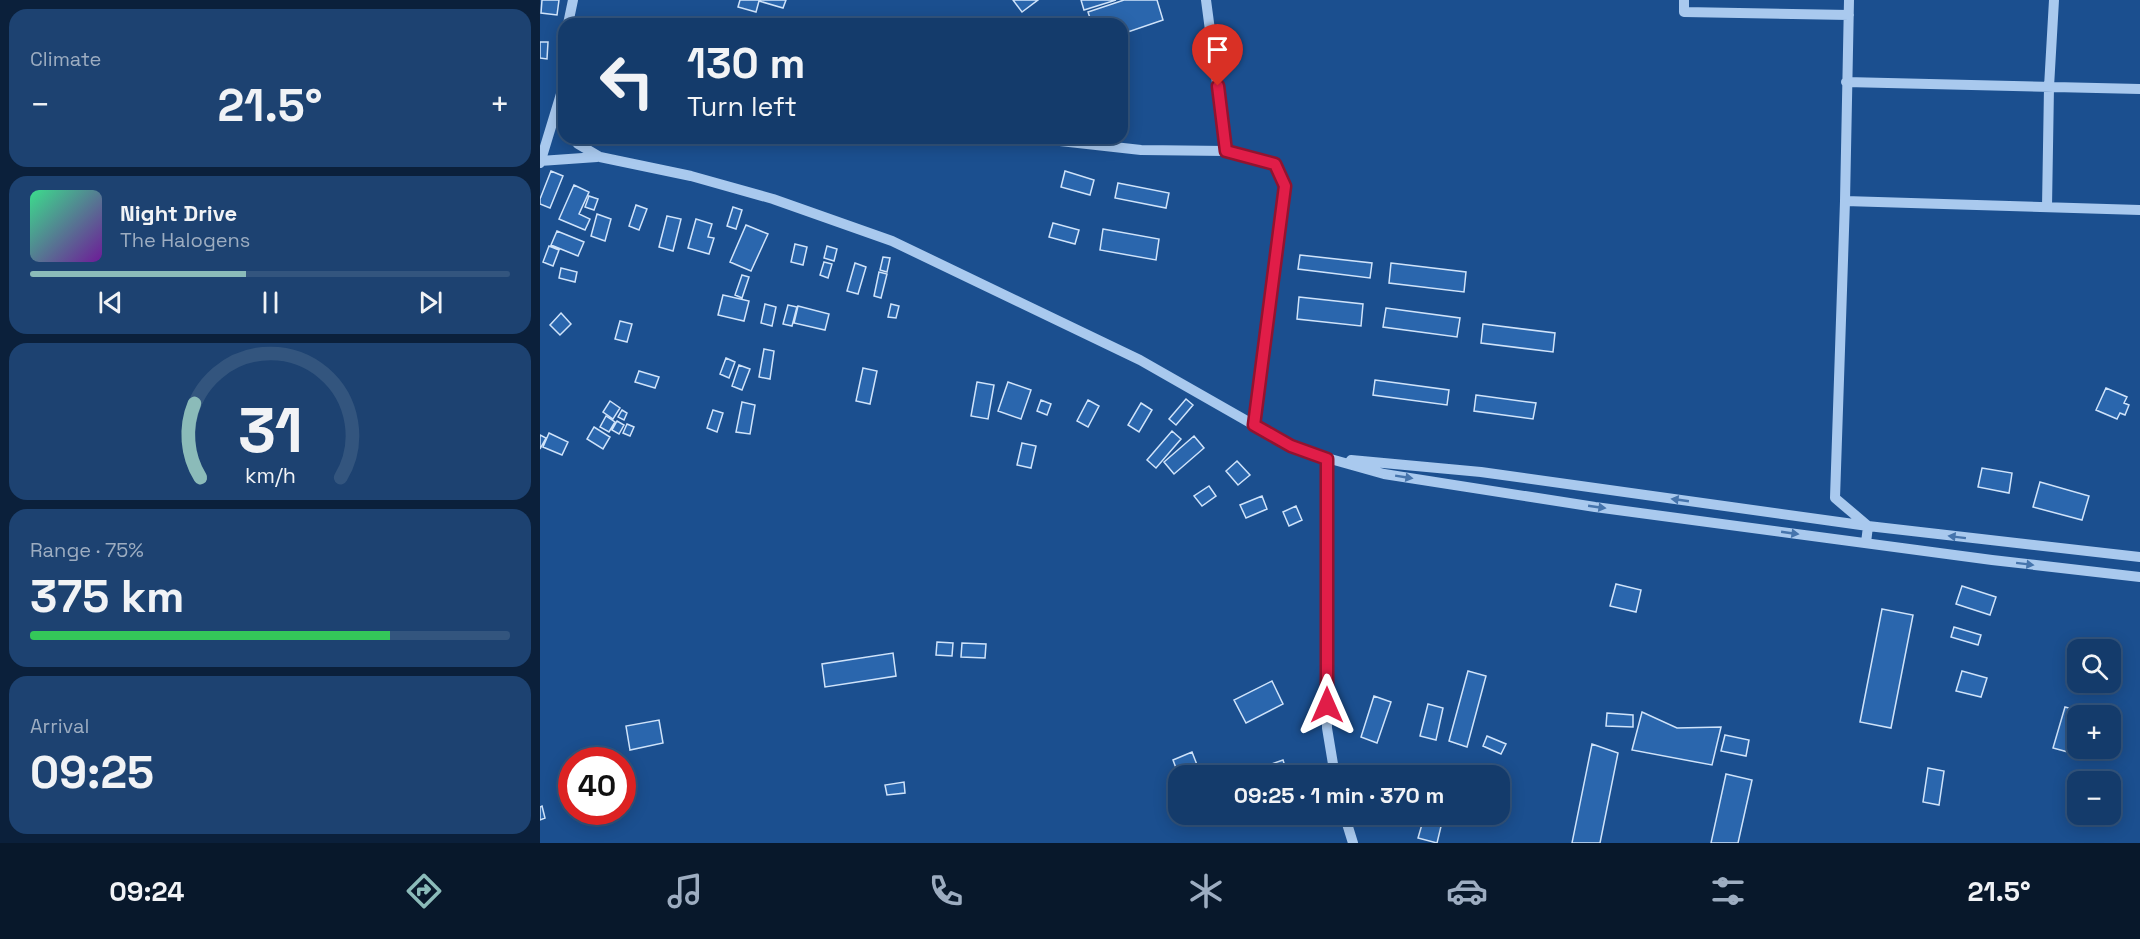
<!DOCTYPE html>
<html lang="en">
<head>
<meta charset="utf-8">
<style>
  :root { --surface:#143b6b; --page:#1d4271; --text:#f1f3f6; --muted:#9dadc1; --line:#33557e; --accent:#8bbbb9 }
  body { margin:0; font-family:"Space Grotesk",sans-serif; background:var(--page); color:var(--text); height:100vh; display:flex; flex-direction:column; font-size:22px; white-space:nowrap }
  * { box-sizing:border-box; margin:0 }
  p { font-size:20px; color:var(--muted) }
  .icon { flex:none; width:33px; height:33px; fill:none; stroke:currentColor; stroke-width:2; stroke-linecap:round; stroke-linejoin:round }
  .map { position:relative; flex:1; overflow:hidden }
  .drawer { display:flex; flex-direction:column; gap:9px; padding:9px; background:#0b203b; width:540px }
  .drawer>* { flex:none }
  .hud { position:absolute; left:18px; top:18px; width:570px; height:126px; border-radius:18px; box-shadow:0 3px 15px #0003,0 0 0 2px var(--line); background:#143b6b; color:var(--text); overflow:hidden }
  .tools { position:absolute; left:1527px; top:639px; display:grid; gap:12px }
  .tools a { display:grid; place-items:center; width:54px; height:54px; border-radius:12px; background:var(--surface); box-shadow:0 3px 15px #0003,0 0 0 2px var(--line); font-size:30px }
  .speed { position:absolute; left:18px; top:747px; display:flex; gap:12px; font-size:30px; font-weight:700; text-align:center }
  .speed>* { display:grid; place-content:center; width:78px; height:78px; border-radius:50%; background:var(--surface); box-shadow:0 3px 15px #0003,0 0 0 2px var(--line); line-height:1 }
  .speed .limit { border:9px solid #d22; background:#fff; color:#111 }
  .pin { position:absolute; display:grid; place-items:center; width:51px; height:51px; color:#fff; margin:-62px -26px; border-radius:50% 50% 50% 0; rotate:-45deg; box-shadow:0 0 6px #0007 }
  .pin .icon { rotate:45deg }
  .me { position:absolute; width:66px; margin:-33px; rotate:0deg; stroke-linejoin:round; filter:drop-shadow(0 0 4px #0008) }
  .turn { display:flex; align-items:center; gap:21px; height:126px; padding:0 30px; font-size:27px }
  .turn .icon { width:78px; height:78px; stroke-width:2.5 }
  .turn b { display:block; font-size:42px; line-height:51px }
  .big { font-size:45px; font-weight:700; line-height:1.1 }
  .drawer .widget { flex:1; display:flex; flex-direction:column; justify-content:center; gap:9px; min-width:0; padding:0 21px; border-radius:18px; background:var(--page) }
  .drawer .dial { align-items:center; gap:0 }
  .dial svg { height:156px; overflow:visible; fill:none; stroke:var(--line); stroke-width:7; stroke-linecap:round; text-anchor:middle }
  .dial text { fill:var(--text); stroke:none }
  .song { display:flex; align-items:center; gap:18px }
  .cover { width:72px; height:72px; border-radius:9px; background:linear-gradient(135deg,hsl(150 70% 55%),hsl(280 70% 35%)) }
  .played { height:6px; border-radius:3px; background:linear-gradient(90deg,var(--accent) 45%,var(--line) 45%) }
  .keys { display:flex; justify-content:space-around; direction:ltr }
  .heat { display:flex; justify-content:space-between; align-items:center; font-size:33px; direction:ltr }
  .charge { height:9px; border-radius:4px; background:linear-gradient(90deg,#34c759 75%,var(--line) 0) }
  .trip { position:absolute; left:628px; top:765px; width:342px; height:60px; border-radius:18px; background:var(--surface); box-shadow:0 3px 15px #0003,0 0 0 2px var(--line); font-weight:700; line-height:60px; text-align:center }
  .tab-bar { display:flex; height:96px; justify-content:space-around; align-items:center; background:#08182b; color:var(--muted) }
  .tab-bar .icon { width:42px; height:42px }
  .tab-bar .on { color:var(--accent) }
  .tab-bar b { font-size:27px; color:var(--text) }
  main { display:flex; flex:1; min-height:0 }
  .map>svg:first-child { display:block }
  .building { fill:#2a66ad; stroke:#cfe3fa; stroke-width:1.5 }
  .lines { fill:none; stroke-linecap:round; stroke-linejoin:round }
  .minor { stroke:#a9c9ee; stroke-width:10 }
  .oneway { fill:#4674ac }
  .route-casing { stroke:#92132f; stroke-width:15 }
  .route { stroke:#e11d48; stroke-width:10 }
</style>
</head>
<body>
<main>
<section class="drawer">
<div class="widget"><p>Climate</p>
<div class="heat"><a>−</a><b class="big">21.5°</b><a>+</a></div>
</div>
<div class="widget">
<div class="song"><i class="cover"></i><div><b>Night Drive</b><p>The Halogens</p></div></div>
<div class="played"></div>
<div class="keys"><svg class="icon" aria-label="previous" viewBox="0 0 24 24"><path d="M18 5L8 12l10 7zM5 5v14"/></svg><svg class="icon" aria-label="pause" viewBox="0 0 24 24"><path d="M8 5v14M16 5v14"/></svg><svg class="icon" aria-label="next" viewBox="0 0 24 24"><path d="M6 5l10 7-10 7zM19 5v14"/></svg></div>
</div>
<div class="widget dial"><svg viewBox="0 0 100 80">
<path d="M14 69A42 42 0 1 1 86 69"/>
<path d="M14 69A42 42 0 0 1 11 31" stroke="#8bbbb9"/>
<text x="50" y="56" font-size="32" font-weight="700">31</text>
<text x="50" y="72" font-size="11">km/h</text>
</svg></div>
<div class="widget"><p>Range · 75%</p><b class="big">375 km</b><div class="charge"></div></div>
<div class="widget"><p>Arrival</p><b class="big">09:25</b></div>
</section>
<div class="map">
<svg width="1600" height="843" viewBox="0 0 1600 843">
  <rect width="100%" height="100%" fill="#1b4f8f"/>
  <!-- building -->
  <path class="building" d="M2,0h17l-2,15 -16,-2z
    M200,0h46l-3,8 -24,-7 -3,11 -18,-5z
    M473,0h25l-16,12z
    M541,0h35l-32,10z
    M584,0h33l6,20 -41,14v-10h-30l-4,-12z
    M0,42h8l-1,17 -7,-1z
    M11,171l12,5 -13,32 -10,-4v-5z
    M525,171l29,9 -4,15 -29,-8z
    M578,183l51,10 -3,15 -51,-10z
    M34,185l15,7 -10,22 11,5 -5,11 -26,-11z
    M49,196l9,3 -4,11 -9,-3z
    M96,205l11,4 -8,21 -10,-4z
    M193,207l9,3 -6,19 -9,-3z
    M57,214l14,5 -6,22 -14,-5z
    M127,216l14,3 -8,32 -14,-4z
    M156,219l16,5 -4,13 6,1 -5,16 -21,-6z
    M513,223l26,7 -4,14 -26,-7z
    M206,225l22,9 -17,37 -21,-9z
    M563,229l56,10 -3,21 -56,-10z
    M17,231l27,11 -6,14 -27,-11z
    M255,244l12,3 -4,18 -12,-3z
    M9,246l10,4 -6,16 -10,-4z
    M287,246l10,3 -3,12 -10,-3z
    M760,255l72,8 -2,15 -72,-9z
    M343,257l7,1 -3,14 -7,-2z
    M284,262l8,2 -4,14 -8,-3z
    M315,263l11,4 -8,27 -11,-3z
    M851,263l75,9 -2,20 -75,-9z
    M21,268l16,4 -2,10 -16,-4z
    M339,272l8,2 -6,24 -7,-2z
    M202,275l7,2 -7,21 -7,-3z
    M183,295l26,6 -5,20 -26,-6z
    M759,297l64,7 -2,22 -64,-7z
    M225,304l11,3 -4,19 -11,-3z
    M351,304l8,2 -3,12 -8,-1z
    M248,305l9,2 -5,19 -9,-2z
    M258,306l31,8 -4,16 -31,-7z
    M846,308l74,10 -3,19 -74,-10z
    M21,313l10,11 -11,11 -10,-10z
    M80,321l12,3 -5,18 -12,-3z
    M943,324l72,9 -2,19 -72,-9z
    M224,349l10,2 -4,28 -11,-2z
    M186,358l9,4 -6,16 -9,-4z
    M199,365l11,4 -8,21 -10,-4z
    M323,368l14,3 -7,33 -14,-3z
    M99,371l20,6 -4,11 -20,-6z
    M835,380l74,10 -2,15 -74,-10z
    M437,382l17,3 -6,34 -17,-3z
    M468,382l23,8 -10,29 -23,-8z
    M1566,388l21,9 -3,6 5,2 -4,10 -5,-2 -3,6 -21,-9z
    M936,395l60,8 -3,16 -59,-8z
    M646,399l7,6 -17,20 -7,-6z
    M501,400l10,4 -4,11 -10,-4z
    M548,400l11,6 -11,21 -11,-6z
    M70,401l10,7 -7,11 -10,-7z
    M202,402l13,3 -5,29 -14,-2z
    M601,403l11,7 -13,22 -11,-7z
    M82,410l5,3 -3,7 -6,-3z
    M173,410l10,3 -6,19 -10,-4z
    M66,416l9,6 -6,10 -9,-5z
    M77,421l7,4 -5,9 -7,-4z
    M87,424l7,3 -4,9 -7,-3z
    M54,427l16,10 -7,12 -16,-10z
    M632,431l9,8 -25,29 -9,-8z
    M9,433l19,9 -6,13 -19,-8z
    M0,435l6,3 -6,11z
    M654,436l10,12 -30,26 -10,-12z
    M482,443l14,3 -5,22 -14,-3z
    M697,461l13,14 -12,10 -12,-14z
    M1442,468l30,5 -3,20 -31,-6z
    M1500,482l49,14 -7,24 -49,-13z
    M669,486l7,10 -14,10 -8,-10z
    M722,496l5,13 -21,9 -6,-13z
    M756,506l6,14 -13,6 -6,-14z
    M1076,584l25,6 -5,22 -26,-6z
    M1422,586l34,11 -6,18 -34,-11z
    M1342,609l31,6 -22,113 -31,-6z
    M1414,627l27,8 -3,10 -27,-8z
    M397,642l16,1 -1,13 -16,-1z
    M422,643l24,1 -1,14 -24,-1z
    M353,653l3,23 -71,11 -3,-23z
    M928,671l18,5 -19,71 -18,-6z
    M1422,671l25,7 -6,19 -25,-6z
    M732,681l11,23 -37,19 -12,-23z
    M1540,682h21l-1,5z
    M834,696l17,6 -14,41 -16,-6z
    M888,704l15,4 -7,32 -16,-4z
    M1525,707l15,4 -12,41 -15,-4z
    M1102,712l35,16 44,-1 -9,38 -80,-15z
    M1067,713l26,2v12l-27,-1z
    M119,720l4,23 -33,7 -4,-24z
    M1185,735l24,5 -3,16 -25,-5z
    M947,736l19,8 -5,10 -18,-8z
    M1052,744l26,9 -18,90h-28z
    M652,752l9,23 -22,1 -6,-16z
    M743,760l5,16h-42l-1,-3z
    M1388,768l16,3 -5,34 -16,-3z
    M898,769l18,6 -1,1h-19z
    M1186,774l26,6 -14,63h-27z
    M364,782l1,11 -18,2 -2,-10z
    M2,806l3,12 -5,2v-13z
    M666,814h31l-27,11z
    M885,814h19l-7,29 -19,-5z
    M933,814h20l-3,11 -18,-4z"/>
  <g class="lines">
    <!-- minor -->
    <path class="minor" d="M666,0l20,151 49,13 10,22 -31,239
      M1144,0v12l165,3
      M1309,0l-4,201 -10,297 33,28 -2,17
      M28,24l5,-24
      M512,24h10
      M24,53l-3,41 3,22
      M1306,82l294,7
      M33,138l5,6 22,13 91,19 82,23 119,42 248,119 151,86 36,12 57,16 211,33 397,53 148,17
      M461,138l59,3 81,9 85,1
      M0,161l57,-4
      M0,163l21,-69
      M1305,201l295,9
      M1507,207l2,-120 5,-87
      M787,458v270l8,48
      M811,460l130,12 387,54 272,31
      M804,814l9,29"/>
  </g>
  <!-- one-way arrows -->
  <defs><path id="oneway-solid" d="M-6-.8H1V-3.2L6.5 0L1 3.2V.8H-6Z" transform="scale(1.5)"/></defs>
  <g class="oneway">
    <use href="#oneway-solid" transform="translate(864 477) rotate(9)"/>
    <use href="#oneway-solid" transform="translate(1140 500) rotate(-172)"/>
    <use href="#oneway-solid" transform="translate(1057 507) rotate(8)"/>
    <use href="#oneway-solid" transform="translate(1250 533) rotate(8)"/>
    <use href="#oneway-solid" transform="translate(1417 537) rotate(-173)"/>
    <use href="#oneway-solid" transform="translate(1485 564) rotate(7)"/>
  </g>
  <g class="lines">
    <defs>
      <path id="route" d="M678,86l8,65 49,13 10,22 -31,239 37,21 36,13v246"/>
    </defs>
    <!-- route casing -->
    <use href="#route" class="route-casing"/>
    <!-- route -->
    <use href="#route" class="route"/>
  </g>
</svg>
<div class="tools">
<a><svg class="icon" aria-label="search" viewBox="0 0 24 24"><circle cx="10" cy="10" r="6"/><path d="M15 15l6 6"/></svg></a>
<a>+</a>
<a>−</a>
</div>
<div class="speed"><div class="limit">40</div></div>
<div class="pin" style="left:678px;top:86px;background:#d93025"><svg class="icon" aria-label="arrive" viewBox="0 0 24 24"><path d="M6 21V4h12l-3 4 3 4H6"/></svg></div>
<svg class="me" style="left:787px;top:705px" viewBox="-20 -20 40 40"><path d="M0-17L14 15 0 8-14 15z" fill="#e11d48" stroke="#fff" stroke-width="4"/></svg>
<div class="trip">09:25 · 1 min · 370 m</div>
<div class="hud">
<div class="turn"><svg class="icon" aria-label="left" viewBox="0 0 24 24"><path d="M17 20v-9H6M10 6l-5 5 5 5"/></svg><div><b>130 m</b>Turn left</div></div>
</div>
</div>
</main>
<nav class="tab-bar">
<b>09:24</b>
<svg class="icon on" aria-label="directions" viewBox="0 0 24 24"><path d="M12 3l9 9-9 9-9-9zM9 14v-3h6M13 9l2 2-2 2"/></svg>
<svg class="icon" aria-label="music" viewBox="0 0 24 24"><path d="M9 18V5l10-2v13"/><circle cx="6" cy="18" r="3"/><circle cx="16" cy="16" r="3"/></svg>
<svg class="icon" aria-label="phone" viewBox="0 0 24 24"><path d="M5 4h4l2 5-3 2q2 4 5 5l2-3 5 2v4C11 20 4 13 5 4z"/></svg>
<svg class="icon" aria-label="climate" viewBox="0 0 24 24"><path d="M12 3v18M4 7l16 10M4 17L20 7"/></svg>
<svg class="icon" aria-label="car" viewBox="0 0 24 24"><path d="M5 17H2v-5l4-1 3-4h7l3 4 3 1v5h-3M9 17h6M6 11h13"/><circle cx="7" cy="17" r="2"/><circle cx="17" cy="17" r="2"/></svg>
<svg class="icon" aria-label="filters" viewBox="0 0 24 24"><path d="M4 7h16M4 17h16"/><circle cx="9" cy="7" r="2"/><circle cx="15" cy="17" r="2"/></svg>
<b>21.5°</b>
</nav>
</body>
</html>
